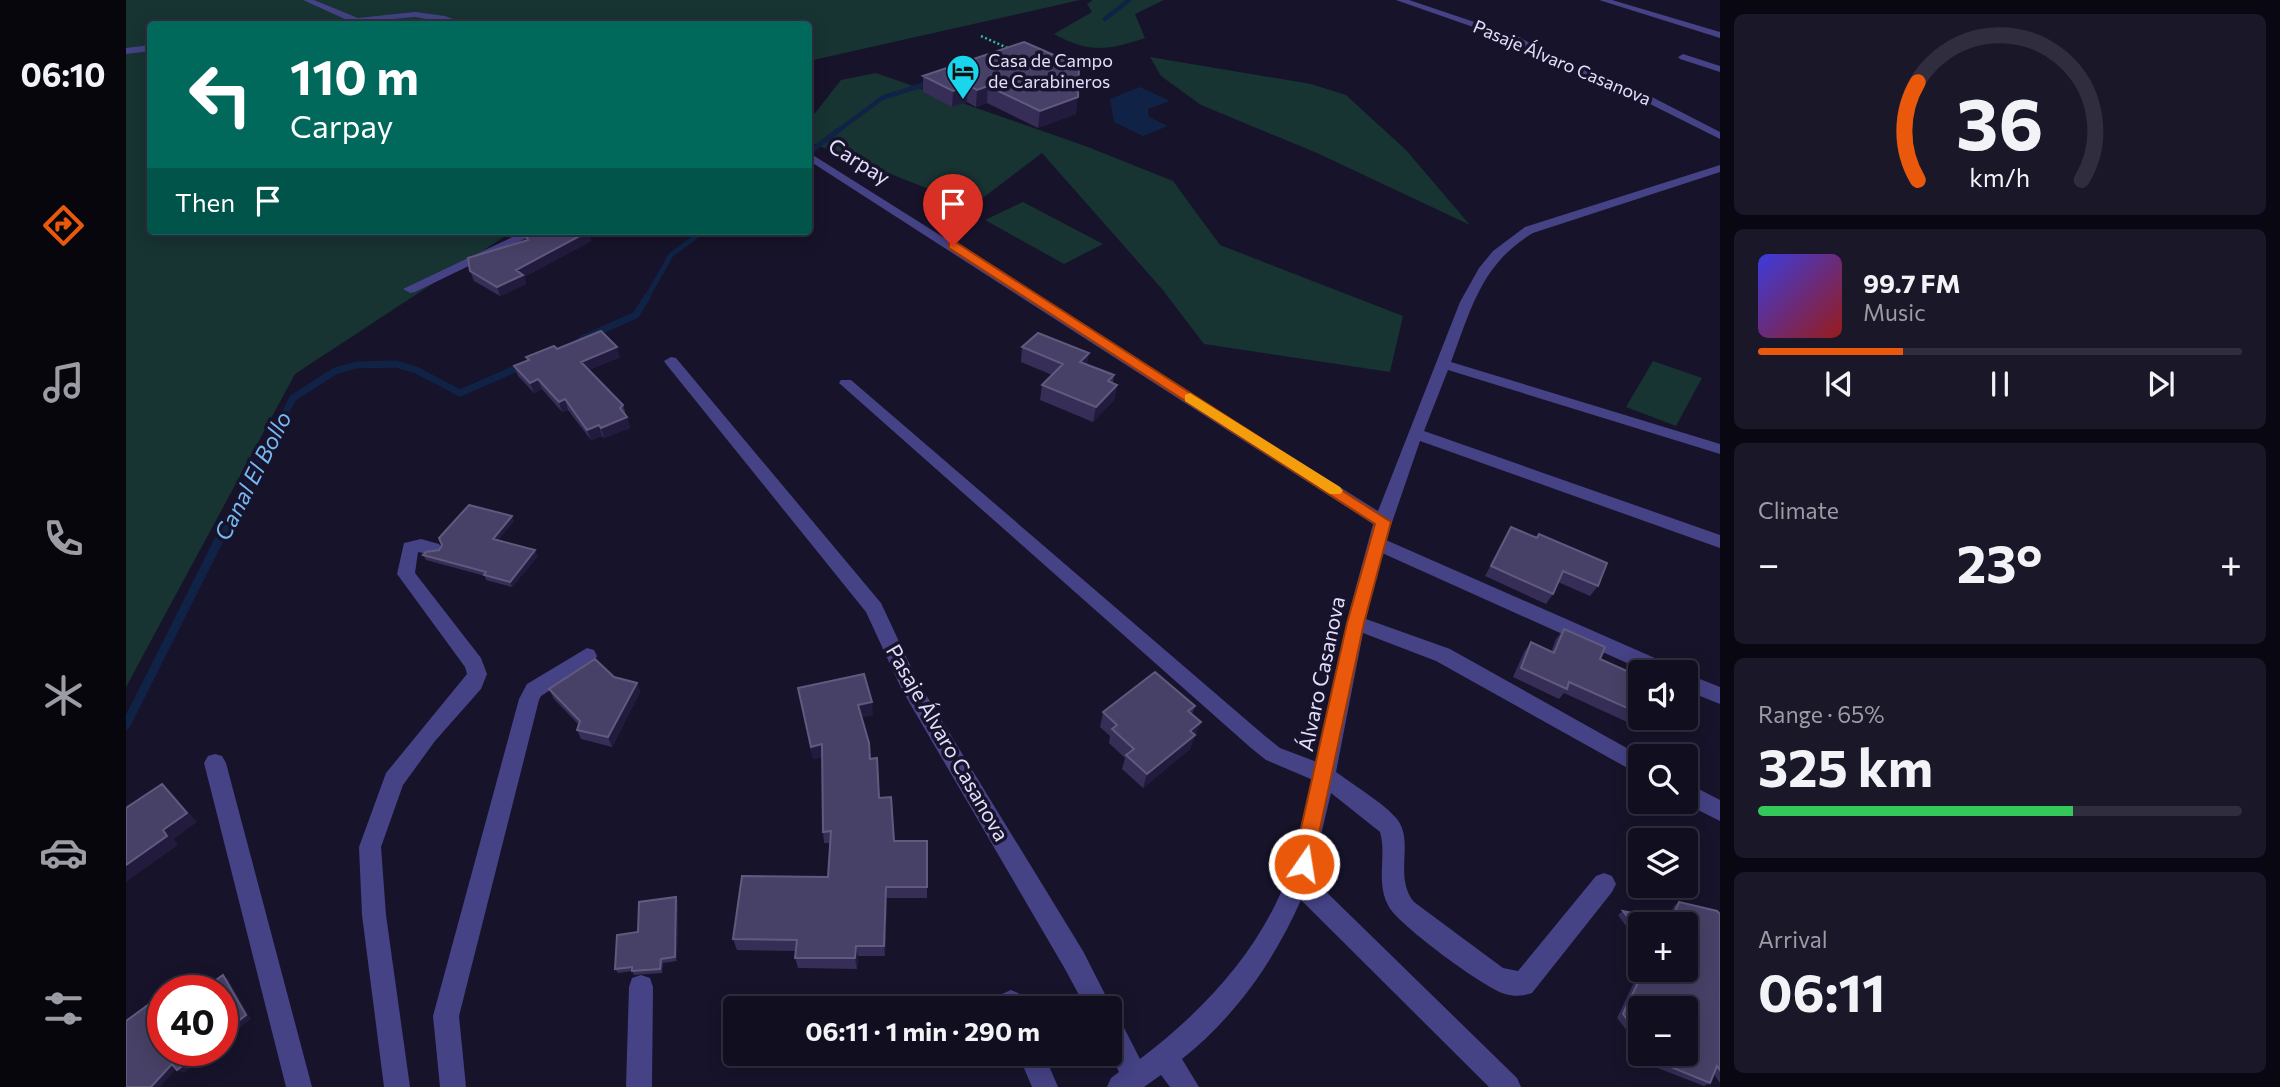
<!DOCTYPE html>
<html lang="en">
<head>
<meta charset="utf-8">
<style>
  :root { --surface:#110e20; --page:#1a1729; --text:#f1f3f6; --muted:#9c9ca5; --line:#302e3e; --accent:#ea580c }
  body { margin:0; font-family:Commissioner,sans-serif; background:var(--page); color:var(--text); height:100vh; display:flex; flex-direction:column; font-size:26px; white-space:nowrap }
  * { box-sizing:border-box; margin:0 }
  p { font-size:23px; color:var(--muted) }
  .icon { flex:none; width:38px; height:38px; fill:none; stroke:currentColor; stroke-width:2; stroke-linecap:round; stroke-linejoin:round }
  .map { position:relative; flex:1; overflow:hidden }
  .panel { display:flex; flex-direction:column; gap:14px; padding:14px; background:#090812; width:560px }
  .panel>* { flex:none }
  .top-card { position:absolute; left:21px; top:21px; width:665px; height:214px; border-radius:7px; box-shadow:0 4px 18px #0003,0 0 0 2px var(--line); background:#00695c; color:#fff; overflow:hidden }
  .controls { position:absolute; left:1502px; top:660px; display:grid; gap:14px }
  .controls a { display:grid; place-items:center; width:70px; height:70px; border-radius:7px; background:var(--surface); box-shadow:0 4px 18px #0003,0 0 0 2px var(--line); font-size:35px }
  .speed { position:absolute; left:21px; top:975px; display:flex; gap:14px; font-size:35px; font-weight:700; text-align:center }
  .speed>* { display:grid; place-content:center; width:91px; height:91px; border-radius:50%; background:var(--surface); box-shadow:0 4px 18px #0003,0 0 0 2px var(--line); line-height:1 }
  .speed .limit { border:10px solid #d22; background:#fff; color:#111 }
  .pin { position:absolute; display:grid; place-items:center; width:60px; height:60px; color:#fff; margin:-72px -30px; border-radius:50% 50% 50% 0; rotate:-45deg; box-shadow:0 0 7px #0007 }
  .pin .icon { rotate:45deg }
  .me { position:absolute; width:77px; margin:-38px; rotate:13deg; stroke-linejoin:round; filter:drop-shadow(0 0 5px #0008) }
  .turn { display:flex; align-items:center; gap:24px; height:147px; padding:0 28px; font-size:32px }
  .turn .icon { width:91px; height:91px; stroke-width:2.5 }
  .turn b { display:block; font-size:49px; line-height:60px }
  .then { display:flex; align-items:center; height:66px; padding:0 28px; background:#0003; gap:14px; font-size:26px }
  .big { font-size:52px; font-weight:700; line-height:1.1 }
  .panel .widget { flex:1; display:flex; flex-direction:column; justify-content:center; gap:10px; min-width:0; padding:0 24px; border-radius:10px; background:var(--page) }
  .panel .dial { align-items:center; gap:0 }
  .dial svg { height:182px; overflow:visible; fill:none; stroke:var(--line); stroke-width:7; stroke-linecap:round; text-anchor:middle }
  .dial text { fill:var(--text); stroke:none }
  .song { display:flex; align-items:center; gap:21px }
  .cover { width:84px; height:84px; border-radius:10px; background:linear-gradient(135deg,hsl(240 70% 55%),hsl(0 70% 35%)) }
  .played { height:7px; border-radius:4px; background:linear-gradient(90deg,var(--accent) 30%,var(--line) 30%) }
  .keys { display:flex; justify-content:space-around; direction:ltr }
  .heat { display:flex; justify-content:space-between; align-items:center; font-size:38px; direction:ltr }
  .charge { height:10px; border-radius:5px; background:linear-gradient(90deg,#34c759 65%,var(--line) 0) }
  .trip { position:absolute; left:597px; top:996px; width:399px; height:70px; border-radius:7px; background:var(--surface); box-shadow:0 4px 18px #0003,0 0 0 2px var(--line); font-weight:700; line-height:70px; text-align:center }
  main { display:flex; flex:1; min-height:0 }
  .dock { display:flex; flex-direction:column; width:126px; justify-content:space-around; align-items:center; background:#07060d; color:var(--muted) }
  .dock .icon { width:49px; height:49px }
  .dock .selected { color:var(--accent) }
  .dock b { font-size:32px; color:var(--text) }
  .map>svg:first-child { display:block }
  .green { fill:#173332 }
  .water { fill:#102346 }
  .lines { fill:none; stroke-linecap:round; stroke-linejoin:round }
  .stream-far3 { stroke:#102346; stroke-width:4.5 }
  .stream-far2 { stroke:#102346; stroke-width:5 }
  .stream-far1 { stroke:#102346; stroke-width:7 }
  .stream { stroke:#102346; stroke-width:9 }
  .path { stroke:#3bb4ae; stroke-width:2.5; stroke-dasharray:2 2.5; stroke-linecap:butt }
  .minor { fill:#454285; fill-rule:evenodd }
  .wall { fill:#362e56 }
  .shaded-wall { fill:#221b3d }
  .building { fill:#484167; stroke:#605a7f; stroke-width:2 }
  .route { fill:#ea580c; stroke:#983908; stroke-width:2 }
  .slow { fill:#f59e0b }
  .labels { text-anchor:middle; stroke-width:7; stroke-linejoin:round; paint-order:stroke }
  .far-poi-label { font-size:18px; fill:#e2defc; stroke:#17132a; text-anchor:start }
  .far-street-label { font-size:18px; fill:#e2defc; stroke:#17132a }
  .street-label { font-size:21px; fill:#e2defc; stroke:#17132a }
  .water-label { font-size:23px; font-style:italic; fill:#74b8f4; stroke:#17132a }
</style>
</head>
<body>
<main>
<nav class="dock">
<b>06:10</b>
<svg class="icon selected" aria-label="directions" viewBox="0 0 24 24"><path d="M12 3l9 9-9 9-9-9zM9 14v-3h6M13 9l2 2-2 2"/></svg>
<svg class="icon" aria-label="music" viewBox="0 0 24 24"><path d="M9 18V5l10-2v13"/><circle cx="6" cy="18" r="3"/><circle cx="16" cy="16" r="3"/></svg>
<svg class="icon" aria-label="phone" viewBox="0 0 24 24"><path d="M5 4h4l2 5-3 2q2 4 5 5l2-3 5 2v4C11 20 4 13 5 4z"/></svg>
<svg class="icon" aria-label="climate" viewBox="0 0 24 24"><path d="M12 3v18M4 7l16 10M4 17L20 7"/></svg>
<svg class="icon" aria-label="car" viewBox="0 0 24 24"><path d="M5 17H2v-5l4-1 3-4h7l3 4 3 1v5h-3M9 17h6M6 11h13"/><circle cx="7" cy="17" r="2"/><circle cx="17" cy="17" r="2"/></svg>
<svg class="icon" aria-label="filters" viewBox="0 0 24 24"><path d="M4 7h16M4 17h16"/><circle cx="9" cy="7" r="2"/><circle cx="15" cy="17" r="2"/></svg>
</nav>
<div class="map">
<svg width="1594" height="1087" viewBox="0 0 1594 1087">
  <rect width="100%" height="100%" fill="#17132a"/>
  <!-- green -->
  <path class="green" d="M0,0h954l-271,61 -1,-37h-323l-13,-4 -45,4h-277v207h363l-218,143 -169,313z
    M967,0h71l-29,14 10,24c-36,12 -55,16 -91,-4l38,-22 -5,-8z
    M1024,57l161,27 35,11 60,55 64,75 -153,-72 -116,-48 -40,-29z
    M750,73l212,74 85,34 47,64 183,71 -13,56 -186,-28 -42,-55 -120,-136 -70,53 -163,-64 -1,-20 33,-42z
    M897,202l80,42 -39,20 -79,-44z
    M1527,361l49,17 -26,48 -50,-19z"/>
  <!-- water -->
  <path class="water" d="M1014,87l30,14 -22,8 1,8 19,9 -25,10 -29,-14 -4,-23z"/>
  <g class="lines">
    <!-- stream-far3 -->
    <path class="stream-far3" d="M979,19l24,-19
      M709,133l47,-35 50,-16"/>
    <!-- stream-far2 -->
    <path class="stream-far2" d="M688,149l23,-18
      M520,299l25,-44 32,-24"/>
    <!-- stream-far1 -->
    <path class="stream-far1" d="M456,339l54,-24 11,-18
      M110,506l57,-108 42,-27 21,-6 40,-1 20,6 44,23 62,-27"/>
    <!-- stream -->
    <path class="stream" d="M0,725l111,-221"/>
    <!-- path -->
    <path class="path" d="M855,36l31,14"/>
    <!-- minor -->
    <path class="minor" d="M177,0h11l44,18 57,-6 30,4 21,8h-12l-39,-7 -79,7 11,-4z
      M1270,0h13l110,37 39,22 92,37 70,36v7l-78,-39 -90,-37 -39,-22z
      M1473,0h13l108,32v6z
      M24,45v6l-24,3v-6z
      M1557,54l37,12v6l-40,-13 -2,-2z
      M682,152l570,359 82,-209 19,-34 14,-17 32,-24 195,-62v7l-187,61c-51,30 -62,76 -82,129l269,82v10l-272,-84 -24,61 296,104v13l-300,-107 -34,99 287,126 3,6h-29l-265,-119 -16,66 84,30 191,107 -1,19 -204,-114 -73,-28 -27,139c16,12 49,32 61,47 18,23 -4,57 17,83l89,66 15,3 78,-95 8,-3 8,3 4,8 -4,8 -80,101c-9,3 -17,4 -27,1 -21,-6 -105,-68 -116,-87 -14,-24 -2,-52 -9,-75l-49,-39 -20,84 206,201 4,9h-32l-188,-187c-27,61 -66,117 -119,159l17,28h-29l-9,-12 -17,12h-37l4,-9 8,-6 -9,-19v-38l9,3 21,41c63,-48 118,-106 147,-181 13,-31 18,-65 26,-98l-47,-20 -15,-12 -412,-365 2,-3h10l414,356 15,12 37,14 33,-153 23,-85 -565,-364z
      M399,231h16l-126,61 -5,1 -7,-4z
      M545,357l5,1 205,245 36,77 166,271 29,57 -2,5v-5h-24l-21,-39 -163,-279 -36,-78 -200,-248 -2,-3z
      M295,539l18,5 3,5 -3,5 -6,1 -15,-3 -3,21 66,85 6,16 -6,15 -46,52 -32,44 -22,62 5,68 24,172h-26l-22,-172 -3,-68 27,-74 81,-99 -2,-7 -68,-93 7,-31z
      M461,648l7,2 3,6 -3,6 -53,34 -2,4 -80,316 7,71h-26l-7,-71 86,-317 8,-15z
      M1559,673l35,14v17l-35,-14z
      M89,754l7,2 4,7 86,324h-26l-82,-324 4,-7z
      M1559,782l35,18v21l-38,-19h3z
      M515,975l9,3 3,9 -1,100h-26l3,-100 3,-9z
      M885,990l9,4 6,14h-26l-2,-5 4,-9z
      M892,1054h26l14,33h-26z"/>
  </g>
  <!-- wall -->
  <path class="wall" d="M898,42l52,72 -38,14 -51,-25 -11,4 -9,-5 -15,5 -29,-15v-16z
    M398,231l67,10 -67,36 2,7 -26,12 -26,-15 -4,-10 57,-31z
    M896,347l66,18 26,10 -1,8 4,2 -3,15 -21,22 -53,-22 2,-15 10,-10 -31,-13z
    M431,349l63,8 -31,13 34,35 7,23 -26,10 -2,-2 -11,4 -23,-30 -6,2 -20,-23 -8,4 -16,-17 -4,-10 13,-6 -1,-3z
    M388,521l-16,19 40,16 -26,31 -26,-7 -1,-4 -59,-16 -3,-5z
    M1385,527l25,11 3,-4 59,52 -8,10 -32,-14 -5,12 -7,10 -61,-28z
    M1438,629l36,30 36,53 -9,10 -63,-29 -5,6 -46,-22 11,-25 7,-10 20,10 5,-13z
    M488,677l23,6 3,9 -28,55 -31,-8 -4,-9 2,-5 -25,-26 -5,-10z
    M672,688l75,27 -11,2 8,42 9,39 15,43h33v57h-40l-2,58h-27l-1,13 -59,-1 -3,-10 1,-7 -59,-1 -4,-11 95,-62 2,-34h-6l-1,-11 -1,-75 -9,2z
    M1069,706l-3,8 4,22 -2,1 -4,12 -47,39 -21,-19 3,-11 -16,-15 1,-7 -10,-9 3,-15z
    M550,897l2,4 -1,60 -14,2 -1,10 -28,2 -2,-4 -14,2 -3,-4 23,-37z
    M1553,902l41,12v169l-6,-9 -4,9 -6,3 -49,-19 -10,-13h40l-45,-46v39l-23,-29 23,-48h45l-45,-46v21l-22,-30 5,-4 45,9 6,-14z"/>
  <!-- shaded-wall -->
  <path class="shaded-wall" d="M842,85l-1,17 -15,5 1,-16z
    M862,86l-1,17 -11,4 1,-17z
    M952,97l-2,17 -38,14 2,-17z
    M463,231l2,10 -67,36 2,7 -26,12 -3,-9 19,-17z
    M491,347l3,10 -36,15 -3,-10z
    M963,353l-2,15 -7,-6z
    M412,379l4,10 -8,4 -4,-10z
    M991,385l-3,15 -21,22 3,-15z
    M439,399l3,11 -6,2 -3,-10z
    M501,417l3,11 -26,10 -3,-10z
    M473,425l3,11 -11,4 -4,-10z
    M386,516l2,5 -19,23 -2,-5z
    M409,550l3,6 -26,31 -2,-5z
    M511,683l3,9 -28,55 -4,-10z
    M746,702l1,13 -14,3 -1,-13z
    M1075,722l-11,27 -47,39 4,-14 43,-43z
    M696,744l2,13 -11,2 -2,-12z
    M36,784l10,9 25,29 -23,17 4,6 -52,37v-17z
    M760,887l1,11 -2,58 -1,-10z
    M550,897l2,4 -1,60 -2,-4z
    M730,946l2,10 -1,13 -2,-11z
    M97,975l5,4 23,40 -29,23z
    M76,1050h10l-28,23 -7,-3z
    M46,1064l6,3 -18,20h-9z"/>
  <!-- building -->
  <path class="building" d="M898,42l55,24 -1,31 -38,14 -52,-25 -11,4 -9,-5 -15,6 -30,-15z
    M398,231h65l-73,39 7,5 -26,12 -27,-16 -2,-13 60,-18z
    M475,331l16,16 -36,15 42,43 -3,3 7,9 -26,11 -2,-3 -12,5 -22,-31 -6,3 -21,-23 -8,4 -16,-17 15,-6 -3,-3 28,-11 3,3z
    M912,333l51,20 -9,9 34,13 -6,6 9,4 -21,22 -54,-22 21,-21 -41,-17z
    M343,505l43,11 -19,23 42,11 -25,32 -26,-7 2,-3 -63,-17 3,-3 13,-2 3,-5 -3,-7z
    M1385,527l26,11 2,-4 68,29 -9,23 -35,-15 -10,23 -62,-28z
    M1438,629l41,18 -5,12 40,18v22l-4,13 -67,-30 -2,7 -46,-21 10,-26 23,11z
    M469,659l19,18 23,6 -29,54 -31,-7 3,-9 -31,-32z
    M1029,672l40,34 -7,5 13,11 -11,9 5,4 -48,39 -21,-19 8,-6 -22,-20 5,-4 -14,-13z
    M738,674l8,28 -14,3 11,38 1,16 7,-1 2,40 12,-1 3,44h33v46h-41l-2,59h-28l-1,12h-60l2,-18 -64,-1 9,-63 86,1 3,-46 -8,1 -1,-88 -11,3 -13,-59z
    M36,784l25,29 -24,17 4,6 -41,29v-57z
    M550,897l-1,60 -14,2 -1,10 -28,2v-4l-17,2 2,-34 21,-3 1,-30z
    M1553,902l38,9 3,3v156l-3,-4 -7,17 -49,-20 -8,-9h32v-46h-45v28l-17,-22 21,-44h41v-46h-45v9l-17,-22 48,10z
    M97,975l23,40 -24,19v-44h-20z
    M37,994v56h39l-25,20 -5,-6 -21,23h-25v-66z"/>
  <!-- route -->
  <path class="route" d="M823,243h8l434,279 -27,101 -53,248 -7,3 -8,-3 -3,-7 54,-241 28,-99 -426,-276z"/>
  <!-- slow -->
  <path class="slow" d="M1064,393l150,94 3,4 -3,3h-10l-145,-93v-6z"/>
  <!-- icons -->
  <defs>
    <symbol id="hotel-pin" viewBox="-11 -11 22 30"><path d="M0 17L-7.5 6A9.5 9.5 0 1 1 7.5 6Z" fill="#19d6ed" stroke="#17132a"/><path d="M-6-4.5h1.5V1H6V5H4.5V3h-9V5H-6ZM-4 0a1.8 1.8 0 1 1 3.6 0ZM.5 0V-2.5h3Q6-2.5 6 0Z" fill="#111"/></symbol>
  </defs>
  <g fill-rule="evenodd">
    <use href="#hotel-pin" x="818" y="52" width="38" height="52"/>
  </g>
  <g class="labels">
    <!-- far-poi labels -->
    <g class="far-poi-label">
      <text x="862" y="67">Casa de Campo<tspan x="862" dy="21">de Carabineros</tspan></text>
    </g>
    <!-- far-street labels -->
    <g class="far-street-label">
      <text transform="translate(1436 63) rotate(23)" y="6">Pasaje Álvaro Casanova</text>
    </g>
    <!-- street labels -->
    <g class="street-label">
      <text transform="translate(733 162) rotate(32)" y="7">Carpay</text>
      <text transform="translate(1196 674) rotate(-78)" y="7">Álvaro Casanova</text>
      <text transform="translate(821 743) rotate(60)" y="7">Pasaje Álvaro Casanova</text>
    </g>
    <!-- water labels -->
    <g class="water-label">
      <text transform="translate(127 476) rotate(-63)" y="8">Canal El Bollo</text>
    </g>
  </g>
</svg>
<div class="controls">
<a><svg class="icon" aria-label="sound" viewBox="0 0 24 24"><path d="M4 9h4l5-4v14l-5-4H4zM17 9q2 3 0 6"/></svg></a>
<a><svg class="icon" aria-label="search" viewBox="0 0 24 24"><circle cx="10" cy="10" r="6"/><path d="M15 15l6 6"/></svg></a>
<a><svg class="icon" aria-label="layers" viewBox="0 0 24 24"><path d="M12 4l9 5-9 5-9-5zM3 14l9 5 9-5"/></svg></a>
<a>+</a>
<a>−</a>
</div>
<div class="speed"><div class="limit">40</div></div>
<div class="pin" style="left:827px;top:246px;background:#d93025"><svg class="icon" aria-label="arrive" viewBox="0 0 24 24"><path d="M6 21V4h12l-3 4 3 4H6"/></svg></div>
<svg class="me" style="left:1178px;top:864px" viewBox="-20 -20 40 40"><circle r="17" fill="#ea580c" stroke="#fff" stroke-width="3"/><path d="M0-11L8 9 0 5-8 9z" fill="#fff"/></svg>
<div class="trip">06:11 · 1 min · 290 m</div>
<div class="top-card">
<div class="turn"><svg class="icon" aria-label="left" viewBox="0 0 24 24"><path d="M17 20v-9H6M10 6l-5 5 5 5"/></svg><div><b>110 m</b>Carpay</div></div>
<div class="then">Then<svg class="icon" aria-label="arrive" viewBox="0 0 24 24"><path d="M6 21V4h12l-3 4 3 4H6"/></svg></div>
</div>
</div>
<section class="panel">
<div class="widget dial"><svg viewBox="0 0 100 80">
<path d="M14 69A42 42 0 1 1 86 69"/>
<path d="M14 69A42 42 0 0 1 14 26" stroke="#ea580c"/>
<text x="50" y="56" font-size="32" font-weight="700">36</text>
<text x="50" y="72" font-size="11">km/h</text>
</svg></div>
<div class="widget">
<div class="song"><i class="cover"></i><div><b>99.7 FM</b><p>Music</p></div></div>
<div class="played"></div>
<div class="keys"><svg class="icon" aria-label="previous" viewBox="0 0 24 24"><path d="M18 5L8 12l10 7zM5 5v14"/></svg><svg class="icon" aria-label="pause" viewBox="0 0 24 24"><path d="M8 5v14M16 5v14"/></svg><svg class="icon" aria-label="next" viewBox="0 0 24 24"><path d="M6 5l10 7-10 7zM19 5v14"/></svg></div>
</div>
<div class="widget"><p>Climate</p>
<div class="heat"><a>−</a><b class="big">23°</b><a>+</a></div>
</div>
<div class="widget"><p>Range · 65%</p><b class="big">325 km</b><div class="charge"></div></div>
<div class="widget"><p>Arrival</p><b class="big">06:11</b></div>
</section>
</main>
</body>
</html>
